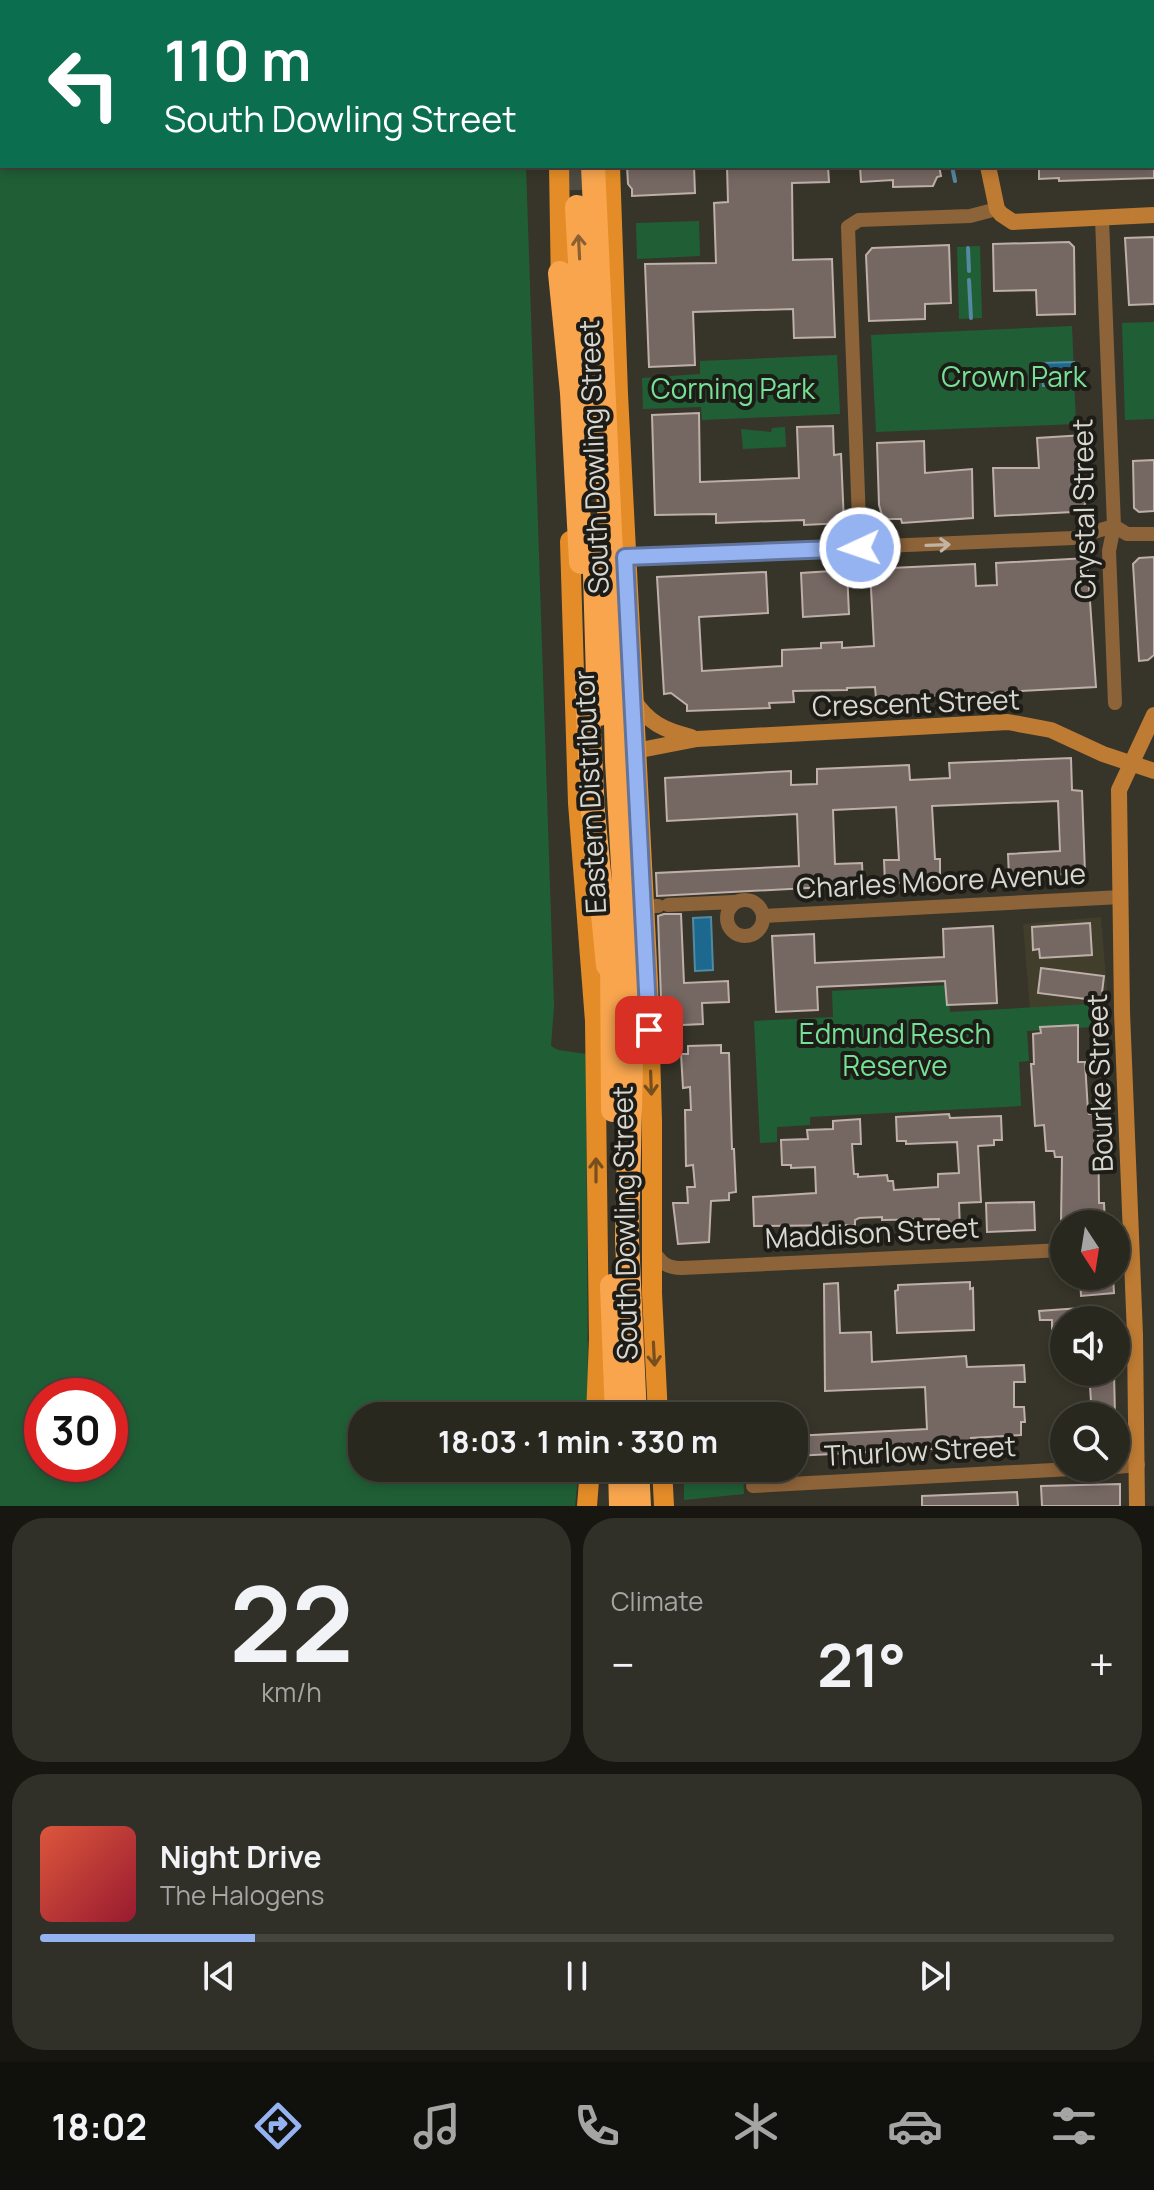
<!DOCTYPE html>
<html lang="en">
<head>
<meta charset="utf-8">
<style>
  :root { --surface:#29281f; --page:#313028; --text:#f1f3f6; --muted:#a5a6a4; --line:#45443d; --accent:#95b2f1 }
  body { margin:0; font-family:Manrope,sans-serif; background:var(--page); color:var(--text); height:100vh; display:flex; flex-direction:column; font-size:30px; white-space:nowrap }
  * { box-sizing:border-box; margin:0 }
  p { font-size:26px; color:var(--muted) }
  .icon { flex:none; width:44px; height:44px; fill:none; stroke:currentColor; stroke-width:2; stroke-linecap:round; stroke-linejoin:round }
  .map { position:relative; height:1506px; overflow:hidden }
  .sheet { display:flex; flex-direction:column; gap:12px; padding:12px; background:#171611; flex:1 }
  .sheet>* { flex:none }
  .hud { position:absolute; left:0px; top:0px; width:1154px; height:168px; box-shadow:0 4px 12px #0003,0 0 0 2px var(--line); background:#0b6e4f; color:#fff; overflow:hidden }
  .needle { width:52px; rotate:168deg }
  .tools { position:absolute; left:1050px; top:1210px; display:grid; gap:16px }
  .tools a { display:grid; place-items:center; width:80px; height:80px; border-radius:50%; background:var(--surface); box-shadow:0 4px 12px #0003,0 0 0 2px var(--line); font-size:40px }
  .speed { position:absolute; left:24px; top:1378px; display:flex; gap:16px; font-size:40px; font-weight:700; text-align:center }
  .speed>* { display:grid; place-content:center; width:104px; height:104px; border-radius:50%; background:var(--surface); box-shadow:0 4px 12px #0003,0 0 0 2px var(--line); line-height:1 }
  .speed .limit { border:12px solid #d22; background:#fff; color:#111 }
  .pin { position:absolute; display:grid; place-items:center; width:68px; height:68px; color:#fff; margin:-34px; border-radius:16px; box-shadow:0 4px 12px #0006 }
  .me { position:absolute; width:88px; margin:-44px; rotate:267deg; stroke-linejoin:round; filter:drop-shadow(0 0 6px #0008) }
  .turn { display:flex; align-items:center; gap:28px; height:168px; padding:0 32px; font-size:36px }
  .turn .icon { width:104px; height:104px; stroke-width:2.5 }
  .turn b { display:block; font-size:56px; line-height:68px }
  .big { font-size:60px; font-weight:700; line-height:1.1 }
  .sheet .card { flex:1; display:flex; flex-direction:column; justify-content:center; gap:12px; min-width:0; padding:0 28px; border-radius:32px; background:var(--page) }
  .sheet .dial { align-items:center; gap:0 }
  .dial b { font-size:104px; line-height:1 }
  .song { display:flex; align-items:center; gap:24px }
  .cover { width:96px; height:96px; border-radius:12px; background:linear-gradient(135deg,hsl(10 70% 55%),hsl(350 70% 35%)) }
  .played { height:8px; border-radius:4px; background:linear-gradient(90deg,var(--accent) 20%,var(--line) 20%) }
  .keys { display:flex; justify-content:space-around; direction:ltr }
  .heat { display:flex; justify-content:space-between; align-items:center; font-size:44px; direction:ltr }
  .sheet .tiles { flex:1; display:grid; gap:12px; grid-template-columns:1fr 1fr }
  .card:last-child { grid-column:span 2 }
  .trip { position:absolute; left:348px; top:1402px; width:460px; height:80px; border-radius:32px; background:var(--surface); box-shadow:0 4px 12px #0003,0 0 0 2px var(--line); font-weight:700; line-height:80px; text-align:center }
  .dock { display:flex; height:128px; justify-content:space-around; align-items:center; background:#10100c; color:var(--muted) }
  .dock .icon { width:56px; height:56px }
  .dock .current { color:var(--accent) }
  .dock b { font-size:36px; color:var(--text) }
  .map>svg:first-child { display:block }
  .built { fill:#423e2c }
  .green { fill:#205f36; fill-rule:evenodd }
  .water { fill:#1c688e; stroke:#5489a2; stroke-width:2 }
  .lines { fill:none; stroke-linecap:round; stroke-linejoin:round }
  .stream { stroke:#5489a2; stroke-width:4 }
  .building { fill:#756762; stroke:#beafa9; stroke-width:2 }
  .highway-tunnel { stroke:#4f4d42; stroke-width:24; stroke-dasharray:24 12; stroke-linecap:butt }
  .street { stroke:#8d6339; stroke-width:14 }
  .secondary { stroke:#be7b33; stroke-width:16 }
  .primary { stroke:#e48d28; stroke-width:20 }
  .highway { stroke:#f8a54e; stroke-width:24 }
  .oneway { stroke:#8a6032 }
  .oneway2 { stroke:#c2b4a3 }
  .oneway3 { stroke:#774f1f }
  .route-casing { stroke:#61749d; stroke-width:20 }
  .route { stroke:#95b2f1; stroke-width:14 }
  .labels { text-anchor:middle; stroke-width:8; stroke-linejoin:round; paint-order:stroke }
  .park-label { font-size:28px; fill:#75e196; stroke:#1d1c17 }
  .street-label { font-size:28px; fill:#d8d7d0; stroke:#1d1c17 }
</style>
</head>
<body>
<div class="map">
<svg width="1154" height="1506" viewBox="0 0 1154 1506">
  <rect width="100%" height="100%" fill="#373529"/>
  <!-- built -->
  <path class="built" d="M1101,917l7,86 -78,7 -7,-86z"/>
  <!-- green -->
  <path class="green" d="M0,61h2v105h524l28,840 -3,40 7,4 28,4 2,349 -2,13h-224v52h217l-4,38h-575zM42,1396h68v68h-68z
    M699,221l1,35 -63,3 -1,-36z
    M980,246l2,72 -23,1 -2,-72z
    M1154,322v97l-29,1 -3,-97z
    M1072,326l4,98 -200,8 -5,-97z
    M837,355l3,59 -138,6 -1,-13 -58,2 -1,-31 58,-4v-13z
    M785,427l1,20 -43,2 -2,-20 30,3 1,-4z
    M948,985l2,27 158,-9 1,23 -82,5 2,30 -10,1 2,44 -211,11v8l-33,2v15l-17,1 -6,-122 79,-4 -1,-26z
    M684,1468h59l1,26 -60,6z"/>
  <!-- water -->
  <path class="water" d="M1074,362v23l-31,1 -2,-23z
    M711,917l2,53 -18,1 -2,-53z"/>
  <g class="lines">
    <!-- stream -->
    <path class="stream" d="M922,0l1,2
      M952,166l3,15
      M968,248l1,23
      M969,280l2,38"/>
  </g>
  <!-- building -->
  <path class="building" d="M627,166h67l1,27 -63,3v-7l-4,-5z
    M727,166h101l1,16 -37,1 1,77 39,-1 3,78 -41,1 -1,-29 -100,3 2,53 -46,2 -4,-103 71,-1 -2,-60 14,-1z
    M860,166h79l2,10 -4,1 -4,9 -40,1v-7l-32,2z
    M1039,166h115v12l-95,3v-3l-20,1z
    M1154,237v67l-25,1 -4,-67z
    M1069,242l5,5 1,67 -38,1 -1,-25 -42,1 -1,-47z
    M949,245l2,58 -26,1v15l-56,2 -3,-66 6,-7z
    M699,413l1,69 99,-4 -2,-51 36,-1 1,29 7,-1 3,69 -40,2v-5l-88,3v-9l-61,1 -3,-100z
    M1084,435l3,65 -4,8 -10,4 -78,4 -2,-48h46l-2,-30z
    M924,441l1,32 47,-4 1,49 -71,5 -1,-4h-13l-6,-4 -3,-10 -2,-62z
    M1154,460v51l-15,1 -5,-4 -1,-47z
    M1154,557v98l-6,5 -9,1 -6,-97 6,-6z
    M1087,558l9,129 -220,12 -1,-12 -28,1v2l-54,1 1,11 -25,1 1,5 -83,3v-6l-16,-12 -7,1 -7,-117 109,-5 2,41 -69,4 3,54 80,-5v-16l39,-2v-5l21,-1v6l32,-2 -4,-77 105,-5 1,22 21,-1 -1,-22z
    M847,570l2,44 -46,3 -2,-44z
    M1071,758l1,32 10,1 3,82 -76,4 -1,-23 52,-3 -2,-50 -126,5 3,53h5v23l-55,1 -1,-23h15l-3,-53 -63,3 2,54 27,-1 1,22 -206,11 -1,-23 143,-7 -2,-52 -130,7 -2,-43 126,-7v14l26,-1v-15l92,-4 1,15 40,-2 -1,-15z
    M664,914h17l3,69 44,-2 1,21 -27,1 1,21 -41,2 -4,-110z
    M1090,923l2,32 -52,3 -1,-9 -6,1 -1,-23z
    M993,926l4,77 -50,2 -2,-24 -61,3 -67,3 1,23 -42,2 -4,-76 42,-2 1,29 129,-6 -1,-28z
    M1041,968l63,8 -3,25 -63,-8z
    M1078,1025v37h7l3,49 1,3 9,-1 1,90h5l1,21h-44l1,-67h-7l-1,-6h-8l-2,-26 -9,1 -4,-62h3l-1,-30 8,-1 -1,-6z
    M721,1045v8h8l3,96h2l2,43 -7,1v7l-18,1 -2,41 -31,2 -5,-41h15l-1,-16h8l-2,-22 -7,1 -1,-56h6l-1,-23 -7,1 -2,-34h7v-8z
    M949,1114l1,4 51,-2 1,24h-8v5l-16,1 3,56 -22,1 1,26 -20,1 -1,-11 -57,1v-3l-23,1 -4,2v5l-101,1 -1,-29 63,-4 -1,-26 -24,1v-3h-9l-1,-25 27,-1 -1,-9 26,-1v-8l27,-2 1,25h-9l2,30h4v3l29,-2 1,6h5l1,9 44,-3v-13l21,-1 -2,-31 -51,2v-3h-9l-1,-24z
    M1034,1202l1,28 -48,2 -1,-29z
    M1080,1276h33l1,17 -33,3z
    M970,1282v7l3,-1 1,42 -77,3 -2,-42 3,-1v-5z
    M838,1283l2,50 31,-1 1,30 94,-6 1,11 57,-2 1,17h-11v25h10l1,15h-4v13l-50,3v9l-177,9v-20l133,-7 -2,-42 -100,4 -1,-107z
    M1080,1308l1,12h-17v9l-12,1v-10h-12l-1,-9z
    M1089,1372h25l1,44h-23z
    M1120,1484v22h-78l-1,-20z
    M1017,1492l1,14h-96v-10z"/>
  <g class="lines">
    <!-- highway-tunnel -->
    <path class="highway-tunnel" d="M586,2v-2
      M576,166l1,41"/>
    <!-- street -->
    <path class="street" d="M1102,219l12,307 -5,25 6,152
      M1114,526l13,8h27
      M860,548l-12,-321 11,-7 111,-4 27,-7
      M625,557l448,-19 41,-12
      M727 918a18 18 0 1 1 36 0a18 18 0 1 1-36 0Z
      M668,905l66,-3
      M655,906h3
      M763,916l358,-19
      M1116,1248l15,-1
      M652,1249c8,13 14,19 30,19l382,-18
      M1116,1467l22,-2
      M753,1486l337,-18"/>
    <!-- secondary -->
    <path class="secondary" d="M951,0v2
      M968,0v2
      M988,166l9,43 4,5 12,8 141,-7
      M633,699c15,24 31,31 58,38
      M635,751l62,-12 311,-17 43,8 52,24 51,17
      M1137,1506l-2,-171 -13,-323 -3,-222 35,-75"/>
    <!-- primary -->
    <path class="primary" d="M546,0l2,2
      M602,0l1,2
      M210,2l17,-2
      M564,2v-2
      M0,26h2
      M559,166l2,123
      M610,166l8,228 30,588 4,139v172l6,123
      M570,541l8,262 17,218 4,318 -3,77
      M662,1468l2,38
      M587,1506l3,-38"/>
    <!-- highway -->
    <path class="highway" d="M593,166l19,409 5,186 15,260 -5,218 8,177
      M577,207l12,219
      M560,273l12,120 9,169
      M594,539l5,175
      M587,695l6,117 15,153
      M612,951l1,159
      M612,1286l5,130
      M620,1468l1,38
      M637,1468l2,38"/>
  </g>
  <!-- one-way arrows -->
  <defs><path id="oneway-shaft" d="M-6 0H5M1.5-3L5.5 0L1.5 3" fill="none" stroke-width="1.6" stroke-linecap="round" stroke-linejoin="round" transform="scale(2)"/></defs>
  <use class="oneway" href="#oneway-shaft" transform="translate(579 247) rotate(-93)"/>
  <use class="oneway2" href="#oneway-shaft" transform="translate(938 545) rotate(-2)"/>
  <g class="oneway3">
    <use href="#oneway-shaft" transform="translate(651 1083) rotate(88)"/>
    <use href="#oneway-shaft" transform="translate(596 1170) rotate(-90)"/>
    <use href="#oneway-shaft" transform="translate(654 1354) rotate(87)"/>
  </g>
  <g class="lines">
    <defs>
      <path id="route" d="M649,1030l-24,-473 235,-9"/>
    </defs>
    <!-- route casing -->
    <use href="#route" class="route-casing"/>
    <!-- route -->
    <use href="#route" class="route"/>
  </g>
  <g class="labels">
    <!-- park labels -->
    <g class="park-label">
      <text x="1014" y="387">Crown Park</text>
      <text x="733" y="399">Corning Park</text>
      <text x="895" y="1044">Edmund Resch<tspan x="895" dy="32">Reserve</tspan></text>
    </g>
    <!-- street labels -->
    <g class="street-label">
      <text transform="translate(594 457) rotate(-92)" y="10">South Dowling Street</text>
      <text transform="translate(1084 509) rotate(-91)" y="10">Crystal Street</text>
      <text transform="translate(916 703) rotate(-2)" y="10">Crescent Street</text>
      <text transform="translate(590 792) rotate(-93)" y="10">Eastern Distributor</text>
      <text transform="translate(941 881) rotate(-3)" y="10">Charles Moore Avenue</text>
      <text transform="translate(1100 1083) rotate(-92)" y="10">Bourke Street</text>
      <text transform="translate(625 1223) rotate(-91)" y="10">South Dowling Street</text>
      <text transform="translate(872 1233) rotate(-3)" y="10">Maddison Street</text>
      <text transform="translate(920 1451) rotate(-3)" y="10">Thurlow Street</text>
    </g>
  </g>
</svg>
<div class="tools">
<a><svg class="needle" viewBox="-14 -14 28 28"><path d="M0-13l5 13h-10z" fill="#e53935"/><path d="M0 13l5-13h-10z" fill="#a5a6a4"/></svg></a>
<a><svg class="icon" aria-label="sound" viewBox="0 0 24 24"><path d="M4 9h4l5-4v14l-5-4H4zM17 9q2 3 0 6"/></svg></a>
<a><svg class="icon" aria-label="search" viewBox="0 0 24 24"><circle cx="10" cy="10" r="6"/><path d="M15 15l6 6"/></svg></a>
</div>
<div class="speed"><div class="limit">30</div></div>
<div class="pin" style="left:649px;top:1030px;background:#d93025"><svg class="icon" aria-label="arrive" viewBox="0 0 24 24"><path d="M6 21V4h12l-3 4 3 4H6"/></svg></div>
<svg class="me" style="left:860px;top:548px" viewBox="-20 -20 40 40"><circle r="17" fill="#95b2f1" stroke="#fff" stroke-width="3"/><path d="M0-11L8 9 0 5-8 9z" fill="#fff"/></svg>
<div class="trip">18:03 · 1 min · 330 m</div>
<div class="hud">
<div class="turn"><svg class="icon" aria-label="left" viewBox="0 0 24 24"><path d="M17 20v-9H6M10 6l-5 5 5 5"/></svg><div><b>110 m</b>South Dowling Street</div></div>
</div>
</div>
<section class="sheet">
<div class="tiles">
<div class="card dial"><b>22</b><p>km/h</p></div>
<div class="card"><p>Climate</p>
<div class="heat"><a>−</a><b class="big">21°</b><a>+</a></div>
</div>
<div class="card">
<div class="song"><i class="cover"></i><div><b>Night Drive</b><p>The Halogens</p></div></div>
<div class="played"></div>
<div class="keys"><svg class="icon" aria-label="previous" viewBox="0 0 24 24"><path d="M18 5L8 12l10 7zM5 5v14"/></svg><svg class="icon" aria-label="pause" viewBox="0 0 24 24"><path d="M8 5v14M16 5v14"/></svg><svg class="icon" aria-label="next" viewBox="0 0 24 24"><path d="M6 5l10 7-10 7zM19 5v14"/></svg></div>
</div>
</div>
</section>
<nav class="dock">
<b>18:02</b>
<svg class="icon current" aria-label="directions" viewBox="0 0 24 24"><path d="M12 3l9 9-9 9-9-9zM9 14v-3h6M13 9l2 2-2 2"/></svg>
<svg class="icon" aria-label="music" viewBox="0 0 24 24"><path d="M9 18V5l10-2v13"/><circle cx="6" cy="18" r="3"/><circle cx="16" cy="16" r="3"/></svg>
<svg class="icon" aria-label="phone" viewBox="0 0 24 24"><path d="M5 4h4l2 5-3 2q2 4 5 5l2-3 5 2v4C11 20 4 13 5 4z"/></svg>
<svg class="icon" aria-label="climate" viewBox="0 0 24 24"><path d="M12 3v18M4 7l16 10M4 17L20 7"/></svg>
<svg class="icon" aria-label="car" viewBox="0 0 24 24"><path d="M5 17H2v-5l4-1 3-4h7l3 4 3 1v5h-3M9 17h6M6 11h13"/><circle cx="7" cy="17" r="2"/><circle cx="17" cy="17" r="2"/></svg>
<svg class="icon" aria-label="filters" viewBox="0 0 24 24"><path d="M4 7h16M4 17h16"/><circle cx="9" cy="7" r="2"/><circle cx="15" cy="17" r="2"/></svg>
</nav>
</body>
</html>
